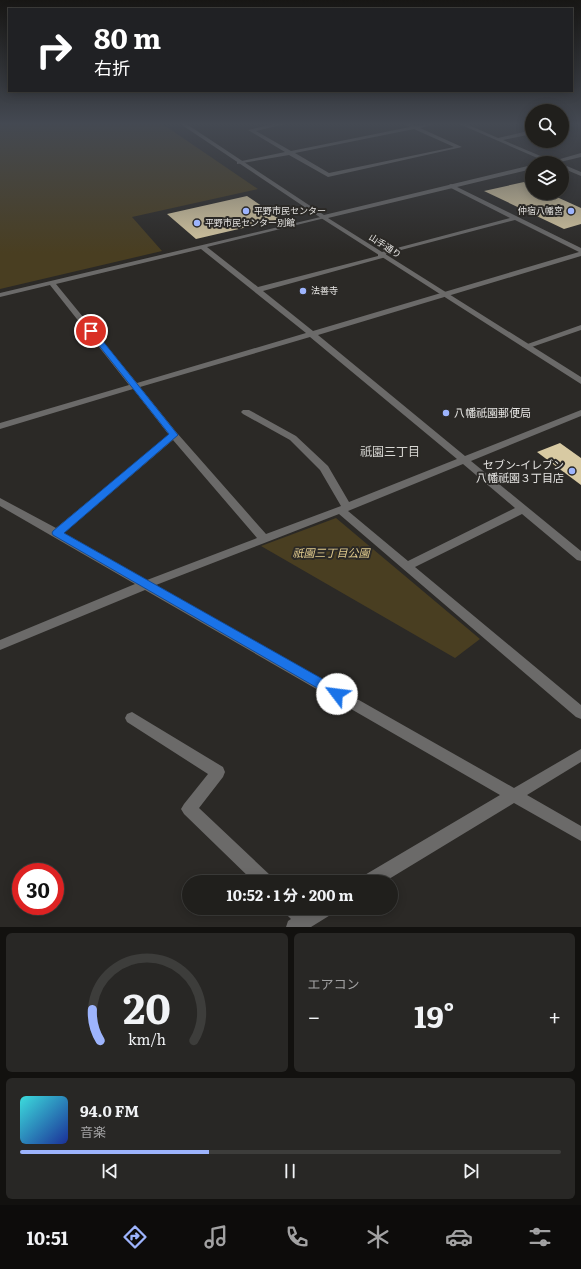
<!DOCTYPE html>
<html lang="ja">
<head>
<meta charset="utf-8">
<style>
  :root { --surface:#201f1c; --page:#282725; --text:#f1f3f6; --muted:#a2a2a3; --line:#3d3d3b; --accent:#9db4fd }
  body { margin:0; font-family:Literata,"Noto Sans JP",serif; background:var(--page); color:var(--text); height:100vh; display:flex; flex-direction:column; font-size:15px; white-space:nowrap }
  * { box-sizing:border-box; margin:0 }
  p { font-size:13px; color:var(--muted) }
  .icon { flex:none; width:22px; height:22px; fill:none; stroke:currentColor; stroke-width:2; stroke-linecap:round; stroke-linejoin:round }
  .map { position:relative; height:927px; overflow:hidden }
  .sheet { display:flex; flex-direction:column; gap:6px; padding:6px; background:#12110f; flex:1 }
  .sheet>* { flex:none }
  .hud { position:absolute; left:8px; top:8px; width:565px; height:84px; border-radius:0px; box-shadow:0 2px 10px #0003,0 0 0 1px var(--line); background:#202124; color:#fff; overflow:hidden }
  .tools { position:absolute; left:525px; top:104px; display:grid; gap:8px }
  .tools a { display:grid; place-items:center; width:44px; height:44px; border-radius:50%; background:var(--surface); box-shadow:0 2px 10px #0003,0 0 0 1px var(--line); font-size:20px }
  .speed { position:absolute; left:12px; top:863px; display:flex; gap:8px; font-size:20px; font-weight:700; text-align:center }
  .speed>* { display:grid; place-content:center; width:52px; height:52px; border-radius:50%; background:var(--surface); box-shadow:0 2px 10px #0003,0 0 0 1px var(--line); line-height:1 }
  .speed .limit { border:6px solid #d22; background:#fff; color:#111 }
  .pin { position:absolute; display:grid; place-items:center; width:34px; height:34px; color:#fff; margin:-17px; border:2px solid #fff; border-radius:50%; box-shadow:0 1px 4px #0007 }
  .me { position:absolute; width:44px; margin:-22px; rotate:300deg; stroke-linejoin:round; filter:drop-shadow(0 0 3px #0008) }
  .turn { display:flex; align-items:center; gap:14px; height:84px; padding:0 20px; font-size:18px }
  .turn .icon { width:52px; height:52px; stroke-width:2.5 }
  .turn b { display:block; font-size:28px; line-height:34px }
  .big { font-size:30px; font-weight:700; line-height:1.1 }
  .sheet .widget { flex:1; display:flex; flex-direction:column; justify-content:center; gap:6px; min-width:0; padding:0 14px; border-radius:6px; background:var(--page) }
  .sheet .dial { align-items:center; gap:0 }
  .dial svg { height:104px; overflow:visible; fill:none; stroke:var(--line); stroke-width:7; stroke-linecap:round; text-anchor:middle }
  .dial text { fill:var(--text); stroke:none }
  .song { display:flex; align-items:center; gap:12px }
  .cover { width:48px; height:48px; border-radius:6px; background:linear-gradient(135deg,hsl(180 70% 55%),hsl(230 70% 35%)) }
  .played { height:4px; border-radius:2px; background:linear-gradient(90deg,var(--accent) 35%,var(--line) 35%) }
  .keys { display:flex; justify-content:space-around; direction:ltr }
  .heat { display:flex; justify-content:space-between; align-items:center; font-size:22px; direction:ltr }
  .sheet .tiles { flex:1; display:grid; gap:6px; grid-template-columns:1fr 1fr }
  .widget:last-child { grid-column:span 2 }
  .trip { position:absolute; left:182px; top:875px; width:216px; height:40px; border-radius:20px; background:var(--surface); box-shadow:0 2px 10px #0003,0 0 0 1px var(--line); font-weight:700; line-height:40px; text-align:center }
  .menu { display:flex; height:64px; justify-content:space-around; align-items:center; background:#0d0c0b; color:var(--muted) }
  .menu .icon { width:28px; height:28px }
  .menu .on { color:var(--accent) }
  .menu b { font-size:18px; color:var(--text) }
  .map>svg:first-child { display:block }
  .green { fill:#493e21 }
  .building { fill:#d8caa3 }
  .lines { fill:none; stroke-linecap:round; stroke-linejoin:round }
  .minor { fill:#6b6a69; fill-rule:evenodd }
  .tertiary { fill:#6b6a69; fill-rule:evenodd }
  .route { fill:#1a73e8; stroke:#114b97 }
  .poi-dot { fill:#9db4fd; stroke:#2b2926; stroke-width:1.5 }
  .labels { text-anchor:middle; stroke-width:4; stroke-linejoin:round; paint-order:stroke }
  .far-poi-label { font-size:9px; fill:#e6e5e3; stroke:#2b2926; text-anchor:start }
  .far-street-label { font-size:9px; fill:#e6e5e3; stroke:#2b2926 }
  .poi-label { font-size:11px; fill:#e6e5e3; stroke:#2b2926; text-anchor:start }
  .park-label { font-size:11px; font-style:italic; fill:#e2cc8e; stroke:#2b2926 }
  .neighbourhood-label { font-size:12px; fill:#dad9d5; stroke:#2b2926 }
</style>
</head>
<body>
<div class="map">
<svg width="581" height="927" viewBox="0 0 581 927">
  <rect width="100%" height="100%" fill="#2b2926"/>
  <!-- green -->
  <path class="green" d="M0,123h161l97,66 -126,28 30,34 -162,38z
    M336,518l144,121 -25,19 -194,-112z"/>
  <!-- building -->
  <path class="building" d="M524,182l8,4v7h16l33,15v16l-17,5 -80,-38z
    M247,196l34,23 -85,20 -29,-25z
    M560,443l21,15v27l-44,-33z"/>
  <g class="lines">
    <!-- minor -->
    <path class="minor" d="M278,123h11l-33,8 35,20 119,-24 -7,-4h7l6,3 23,-3 -19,5 42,19 -134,30 -39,-22 -52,9v-2l48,-10 -37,-22zM414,129l40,18 -125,26 -34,-20z
      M457,123h7l34,15 34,-8v4l-29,6 54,23h-8z
      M562,123h11l-11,4z
      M562,164l19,8v4l-19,-8z
      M451,184l130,64v8l-263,79 147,121 116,-46v6l-110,45 110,90v10l-4,-1 -55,-46 -107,53 166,138v14l-5,-2 -237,-203 -183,71 358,203 67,-39v13l-54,33 54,31v15l-67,-38 -130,79h-23l2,-6 137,-81 -355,-205 -145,60v-10l135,-56 -135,-78v-8l56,30 113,-93 -36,-46 -133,40v-6l129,-38 -79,-100 -50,12v-4l325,-77v2l-118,29 51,40 120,-31v-3l132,-35 -61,-31v-2zM515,220l64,32 -266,79 -50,-40 123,-34v-3zM201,249l105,84 -169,50 -81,-99zM310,337l147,122 -108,43 -21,-36 -32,-30 -47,-26h-6l-2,2 2,2 47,26 30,30 21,36 -75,28 -89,-101 -37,-46zM173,440l84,98 -110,42 -83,-47zM463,464l52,44 -107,53 -60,-50z
      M581,325v5l-52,18h-3l-4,-2z
      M132,712l91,55 2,5 -2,5 -24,31 72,68 2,6h-19l-70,-68 -3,-5 3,-5 24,-30 -81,-52 -2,-4 2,-4z
      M284,908h20l2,2 4,-2h24l-2,6 -21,13h-25l2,-6 3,-2 -5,-5z"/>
    <!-- tertiary -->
    <path class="tertiary" d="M179,123h6l139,92 208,-50v4l-204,49 253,159v7l-260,-166z
      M581,153v4l-25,6h-10z"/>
  </g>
  <!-- sky -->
  <linearGradient id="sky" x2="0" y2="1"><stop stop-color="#181715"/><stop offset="0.49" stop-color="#444952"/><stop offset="1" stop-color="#444952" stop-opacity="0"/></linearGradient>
  <rect width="581" height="253" fill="url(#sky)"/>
  <!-- route -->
  <path class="route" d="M89,330h5l84,105 -114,98 278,157 1,4 -1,3 -5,2 -4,-2 -280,-162 -1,-2 1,-2 116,-97 -80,-101z"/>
  <!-- markers -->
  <g class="poi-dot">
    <circle cx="246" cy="211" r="4"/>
    <circle cx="571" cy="211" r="4"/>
    <circle cx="197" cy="223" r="4"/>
    <circle cx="303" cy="291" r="4"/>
    <circle cx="446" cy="413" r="4"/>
    <circle cx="572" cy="471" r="4"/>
  </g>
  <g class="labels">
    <!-- far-poi labels -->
    <g class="far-poi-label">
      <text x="254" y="214">平野市民センター</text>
      <text x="563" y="214" text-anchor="end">仲宿八幡宮</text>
      <text x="205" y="226">平野市民センター別館</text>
      <text x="311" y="294">法善寺</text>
    </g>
    <!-- far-street labels -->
    <g class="far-street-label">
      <text transform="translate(385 246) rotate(33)" y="3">山手通り</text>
    </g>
    <!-- poi labels -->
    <g class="poi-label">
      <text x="454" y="417">八幡祇園郵便局</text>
      <text x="564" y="469" text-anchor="end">セブン-イレブン<tspan x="564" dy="13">八幡祇園３丁目店</tspan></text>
    </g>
    <!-- park labels -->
    <g class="park-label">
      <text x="331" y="557">祇園三丁目公園</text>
    </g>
    <!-- neighbourhood labels -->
    <g class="neighbourhood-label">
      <text x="390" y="456">祇園三丁目</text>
    </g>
  </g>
</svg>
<div class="tools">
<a><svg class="icon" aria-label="search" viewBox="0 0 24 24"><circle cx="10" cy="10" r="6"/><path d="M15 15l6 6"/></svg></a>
<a><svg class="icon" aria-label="layers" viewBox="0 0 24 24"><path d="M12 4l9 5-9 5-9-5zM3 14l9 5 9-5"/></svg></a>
</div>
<div class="speed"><div class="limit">30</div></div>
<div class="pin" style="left:91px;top:331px;background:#d93025"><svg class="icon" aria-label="arrive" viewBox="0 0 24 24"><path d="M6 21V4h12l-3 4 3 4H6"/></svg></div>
<svg class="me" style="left:337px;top:694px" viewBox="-20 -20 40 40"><circle r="19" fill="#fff"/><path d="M0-13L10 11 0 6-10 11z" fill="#1a73e8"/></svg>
<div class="trip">10:52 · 1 分 · 200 m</div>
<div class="hud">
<div class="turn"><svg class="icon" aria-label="right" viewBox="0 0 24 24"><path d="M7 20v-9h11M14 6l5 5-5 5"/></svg><div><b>80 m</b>右折</div></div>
</div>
</div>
<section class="sheet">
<div class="tiles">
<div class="widget dial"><svg viewBox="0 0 100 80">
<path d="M14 69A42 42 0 1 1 86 69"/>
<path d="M14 69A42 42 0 0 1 8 45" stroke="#9db4fd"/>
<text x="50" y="56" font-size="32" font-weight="700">20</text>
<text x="50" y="72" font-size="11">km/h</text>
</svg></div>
<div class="widget"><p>エアコン</p>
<div class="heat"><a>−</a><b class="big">19°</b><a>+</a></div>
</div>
<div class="widget">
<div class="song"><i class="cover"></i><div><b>94.0 FM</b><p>音楽</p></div></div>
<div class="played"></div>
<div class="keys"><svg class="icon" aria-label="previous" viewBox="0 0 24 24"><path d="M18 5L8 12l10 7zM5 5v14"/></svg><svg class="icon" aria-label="pause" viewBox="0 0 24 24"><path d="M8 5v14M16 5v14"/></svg><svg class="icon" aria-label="next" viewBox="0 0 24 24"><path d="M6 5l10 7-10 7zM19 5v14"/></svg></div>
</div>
</div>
</section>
<nav class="menu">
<b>10:51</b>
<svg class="icon on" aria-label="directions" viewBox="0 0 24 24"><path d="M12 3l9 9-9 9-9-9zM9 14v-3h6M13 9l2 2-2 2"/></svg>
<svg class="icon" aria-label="music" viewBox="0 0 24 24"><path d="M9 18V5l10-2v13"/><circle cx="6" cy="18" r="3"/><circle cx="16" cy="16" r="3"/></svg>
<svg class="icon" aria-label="phone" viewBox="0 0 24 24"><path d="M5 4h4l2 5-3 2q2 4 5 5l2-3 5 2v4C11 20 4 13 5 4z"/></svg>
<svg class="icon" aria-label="climate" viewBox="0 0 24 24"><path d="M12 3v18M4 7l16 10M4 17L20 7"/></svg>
<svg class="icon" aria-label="car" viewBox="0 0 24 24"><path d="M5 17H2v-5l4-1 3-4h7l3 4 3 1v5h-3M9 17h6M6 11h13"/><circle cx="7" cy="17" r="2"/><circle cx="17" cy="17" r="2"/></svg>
<svg class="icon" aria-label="filters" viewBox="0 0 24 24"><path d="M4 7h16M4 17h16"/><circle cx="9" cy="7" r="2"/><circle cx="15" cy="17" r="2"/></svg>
</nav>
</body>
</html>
